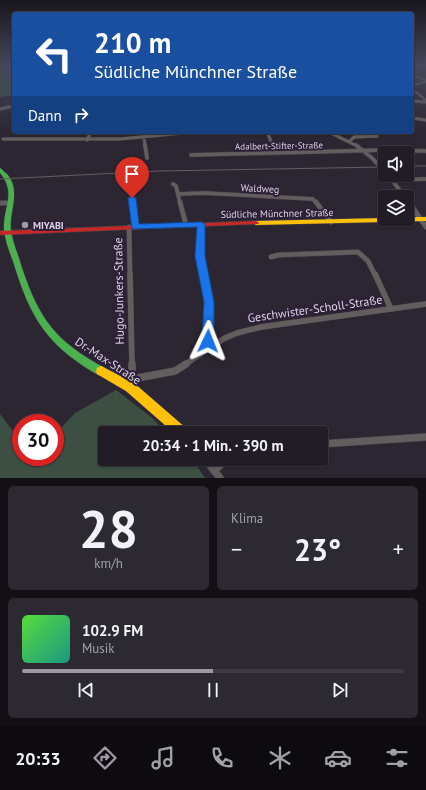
<!DOCTYPE html>
<html lang="de">
<head>
<meta charset="utf-8">
<style>
  :root { --surface:#211c26; --page:#2d2932; --text:#f1f3f6; --muted:#a2a1a7; --line:#3e3a43; --accent:#9f98a6 }
  body { margin:0; font-family:"PT Sans",sans-serif; background:var(--page); color:var(--text); height:100vh; display:flex; flex-direction:column; font-size:15px; white-space:nowrap }
  * { box-sizing:border-box; margin:0 }
  p { font-size:13px; color:var(--muted) }
  .icon { flex:none; width:22px; height:22px; fill:none; stroke:currentColor; stroke-width:2; stroke-linecap:round; stroke-linejoin:round }
  .map { position:relative; height:478px; overflow:hidden }
  .sheet { display:flex; flex-direction:column; gap:8px; padding:8px; background:#120f15; flex:1 }
  .sheet>* { flex:none }
  .banner { position:absolute; left:12px; top:12px; width:402px; height:122px; border-radius:4px; box-shadow:0 1px 3px #0004,0 0 0 1px var(--line); background:#1a4fa0; color:#fff; overflow:hidden }
  .controls { position:absolute; left:378px; top:146px; display:grid; gap:8px }
  .controls a { display:grid; place-items:center; width:36px; height:36px; border-radius:4px; background:var(--surface); box-shadow:0 1px 3px #0004,0 0 0 1px var(--line); font-size:20px }
  .speed { position:absolute; left:12px; top:414px; display:flex; gap:8px; font-size:20px; font-weight:700; text-align:center }
  .speed>* { display:grid; place-content:center; width:52px; height:52px; border-radius:50%; background:var(--surface); box-shadow:0 1px 3px #0004,0 0 0 1px var(--line); line-height:1 }
  .speed .limit { border:6px solid #d22; background:#fff; color:#111 }
  .pin { position:absolute; display:grid; place-items:center; width:34px; height:34px; color:#fff; margin:-41px -17px; border-radius:50% 50% 50% 0; rotate:-45deg; box-shadow:0 0 4px #0007 }
  .pin .icon { rotate:45deg }
  .me { position:absolute; width:44px; margin:-22px; rotate:2deg; stroke-linejoin:round; filter:drop-shadow(0 0 3px #0008) }
  .turn { display:flex; align-items:center; gap:14px; height:84px; padding:0 16px; font-size:18px }
  .turn .icon { width:52px; height:52px; stroke-width:2.5 }
  .turn b { display:block; font-size:28px; line-height:34px }
  .then { display:flex; align-items:center; height:38px; padding:0 16px; background:#0003; gap:8px; font-size:15px }
  .big { font-size:30px; font-weight:800; line-height:1.1 }
  .sheet .tile { flex:1; display:flex; flex-direction:column; justify-content:center; gap:6px; min-width:0; padding:0 14px; border-radius:6px; background:var(--page) }
  .sheet .dial { align-items:center; gap:0 }
  .dial b { font-size:52px; line-height:1 }
  .song { display:flex; align-items:center; gap:12px }
  .cover { width:48px; height:48px; border-radius:6px; background:linear-gradient(135deg,hsl(110 70% 55%),hsl(170 70% 35%)) }
  .played { height:4px; border-radius:2px; background:linear-gradient(90deg,var(--accent) 50%,var(--line) 50%) }
  .keys { display:flex; justify-content:space-around; direction:ltr }
  .heat { display:flex; justify-content:space-between; align-items:center; font-size:22px; direction:ltr }
  .sheet .tiles { flex:1; display:grid; gap:8px; grid-template-columns:1fr 1fr }
  .tile:last-child { grid-column:span 2 }
  .trip { position:absolute; left:98px; top:426px; width:230px; height:40px; border-radius:4px; background:var(--surface); box-shadow:0 1px 3px #0004,0 0 0 1px var(--line); font-weight:800; line-height:40px; text-align:center }
  .menu { display:flex; height:64px; justify-content:space-around; align-items:center; background:#0d0b0f; color:var(--muted) }
  .menu .icon { width:28px; height:28px }
  .menu .current { color:var(--accent) }
  .menu b { font-size:18px; color:var(--text) }
  .map>svg:first-child { display:block }
  .green { fill:#3c4f42 }
  .lines { fill:none; stroke-linecap:round; stroke-linejoin:round }
  .street-far5-casing { stroke:#48434e; stroke-width:2.5 }
  .street-far4-casing { stroke:#48434e; stroke-width:3.5 }
  .street-far3-casing { stroke:#48434e; stroke-width:4.5 }
  .street-far2-casing { stroke:#48434e; stroke-width:5.5 }
  .street-far1-casing { stroke:#48434e; stroke-width:6 }
  .street-casing { stroke:#48434e; stroke-width:8 }
  .fast-casing { stroke:#48434e; stroke-width:1 }
  .slow-casing { stroke:#48434e; stroke-width:1 }
  .jam-casing { stroke:#48434e; stroke-width:1 }
  .street-far5 { stroke:#635d5e; stroke-width:2 }
  .street-far4 { stroke:#635d5e; stroke-width:3 }
  .street-far3 { stroke:#635d5e; stroke-width:3.5 }
  .street-far2 { stroke:#635d5e; stroke-width:4.5 }
  .street-far1 { stroke:#635d5e; stroke-width:5.5 }
  .street { stroke:#635d5e; stroke-width:7 }
  .fast { fill:#4caf50; fill-rule:evenodd }
  .slow { fill:#ffc107; fill-rule:evenodd }
  .jam { fill:#c62828; fill-rule:evenodd }
  .tram { stroke:#635f64; stroke-width:1 }
  .route { fill:#1a73e8; stroke:#114b97 }
  .poi-dot { fill:#9f98a6; stroke:#2d2038; stroke-width:1.5 }
  .labels { text-anchor:middle; stroke-width:4; stroke-linejoin:round; paint-order:stroke }
  .far-street-label { font-size:9px; fill:#ddd5e4; stroke:#2d2038 }
  .street-label { font-size:10px; fill:#ddd5e4; stroke:#2d2038 }
  .poi-label { font-size:10px; font-weight:bold; fill:#ddd5e4; stroke:#2d2038; text-anchor:start }
  .near-street-label { font-size:12px; fill:#ddd5e4; stroke:#2d2038 }
</style>
</head>
<body>
<div class="map">
<svg width="426" height="478" viewBox="0 0 426 478">
  <rect width="100%" height="100%" fill="#2c2632"/>
  <!-- green -->
  <path class="green" d="M0,65h14v30l-14,2z
    M116,390l35,27 16,16h-62v26h87l13,19h-205v-64l21,28v15h34v-23l20,-21z"/>
  <g class="lines">
    <defs>
      <path id="street-far5" d="M416,65l10,1
        M412,75l14,5
        M412,85l14,-3
        M412,89l14,11
        M412,101h5"/>
      <path id="street-far4" d="M412,101l14,1
        M0,109l14,-3
        M412,118l14,2
        M267,132l6,14
        M329,132l28,14
        M144,137l1,9
        M3,139h117l74,-7
        M87,140l4,-8
        M350,141l4,-4 23,-1"/>
      <path id="street-far3" d="M145,145l2,13
        M273,145l3,8
        M356,145l16,13 13,14
        M191,155l194,-5 41,1
        M388,175l17,22
        M392,180l34,-1
        M173,184l3,2 4,17
        M131,186l2,17
        M178,194l26,-1 109,6 3,4
        M407,199l3,4
        M0,203h11"/>
      <path id="street-far2" d="M133,202l2,25
        M180,202l6,23
        M316,202l15,20
        M409,202l17,25
        M0,203h11
        M201,224l-1,32 4,19
        M129,227l1,48
        M271,257l7,-2 80,-3 10,9 7,14"/>
      <path id="street-far1" d="M130,274l2,91
        M203,274l6,28 -1,39 4,6
        M375,274l16,35
        M184,365l41,-27 12,-5 24,-6 165,-23"/>
      <path id="street" d="M132,364v15
        M129,387l3,-8 43,-8 11,-7
        M321,444l105,-7
        M205,459l15,19
        M214,471l13,-12"/>
      <path id="fast" d="M0,168c3,2 4,4 7,6 16,19 -1,41 5,62 2,10 7,21 10,32 17,51 34,74 83,100l1,3 -1,3 -4,2c-9,-4 -18,-10 -26,-16 -35,-25 -49,-56 -61,-96 -4,-11 -9,-23 -10,-35 -1,-22 13,-36 -4,-56z"/>
      <path id="slow" d="M407,217h19v4l-170,4 -3,-2 3,-2 129,-3v1h22z
        M101,366l33,17 53,46 2,4h-15l-48,-42 -29,-17 -1,-3 1,-3z"/>
      <path id="jam" d="M256,221l2,1 1,1 -1,1 -258,11v-4z"/>
    </defs>
    <!-- street-far5 casing -->
    <use href="#street-far5" class="street-far5-casing"/>
    <!-- street-far4 casing -->
    <use href="#street-far4" class="street-far4-casing"/>
    <!-- street-far3 casing -->
    <use href="#street-far3" class="street-far3-casing"/>
    <!-- street-far2 casing -->
    <use href="#street-far2" class="street-far2-casing"/>
    <!-- street-far1 casing -->
    <use href="#street-far1" class="street-far1-casing"/>
    <!-- street casing -->
    <use href="#street" class="street-casing"/>
    <!-- fast casing -->
    <use href="#fast" class="fast-casing"/>
    <!-- slow casing -->
    <use href="#slow" class="slow-casing"/>
    <!-- jam casing -->
    <use href="#jam" class="jam-casing"/>
    <!-- street-far5 -->
    <use href="#street-far5" class="street-far5"/>
    <!-- street-far4 -->
    <use href="#street-far4" class="street-far4"/>
    <!-- street-far3 -->
    <use href="#street-far3" class="street-far3"/>
    <!-- street-far2 -->
    <use href="#street-far2" class="street-far2"/>
    <!-- street-far1 -->
    <use href="#street-far1" class="street-far1"/>
    <!-- street -->
    <use href="#street" class="street"/>
    <!-- fast -->
    <use href="#fast" class="fast"/>
    <!-- slow -->
    <use href="#slow" class="slow"/>
    <!-- jam -->
    <use href="#jam" class="jam"/>
    <!-- tram -->
    <path class="tram" d="M407,166h19
      M0,179l159,-8 226,-4"/>
  </g>
  <!-- sky -->
  <linearGradient id="sky" x2="0" y2="1"><stop stop-color="#18151c"/><stop offset="0.49" stop-color="#45475a"/><stop offset="1" stop-color="#45475a" stop-opacity="0"/></linearGradient>
  <rect width="426" height="132" fill="url(#sky)"/>
  <!-- route -->
  <path class="route" d="M132,196l4,2 3,26 62,-2 4,2v32l9,46v39l-2,4 -4,1 -4,-1 -2,-4 2,-39 -9,-46 2,-29 -65,2 -4,-31z"/>
  <!-- markers -->
  <circle class="poi-dot" cx="25" cy="225" r="4"/>
  <g class="labels">
    <!-- far-street labels -->
    <g class="far-street-label">
      <text transform="translate(279 146) rotate(-1)" y="3">Adalbert-Stifter-Straße</text>
    </g>
    <!-- street labels -->
    <g class="street-label">
      <text transform="translate(260 188) rotate(3)" y="4">Waldweg</text>
      <text transform="translate(277 213) rotate(-1)" y="4">Südliche Münchner Straße</text>
    </g>
    <!-- poi labels -->
    <g class="poi-label">
      <text x="33" y="229">MIYABI</text>
    </g>
    <!-- near-street labels -->
    <g class="near-street-label">
      <text transform="translate(119 291) rotate(-91)" y="4">Hugo-Junkers-Straße</text>
      <text transform="translate(315 309) rotate(-8)" y="4">Geschwister-Scholl-Straße</text>
      <text transform="translate(108 361) rotate(33)" y="4">Dr.-Max-Straße</text>
    </g>
  </g>
</svg>
<div class="controls">
<a><svg class="icon" aria-label="sound" viewBox="0 0 24 24"><path d="M4 9h4l5-4v14l-5-4H4zM17 9q2 3 0 6"/></svg></a>
<a><svg class="icon" aria-label="layers" viewBox="0 0 24 24"><path d="M12 4l9 5-9 5-9-5zM3 14l9 5 9-5"/></svg></a>
</div>
<div class="speed"><div class="limit">30</div></div>
<div class="pin" style="left:132px;top:198px;background:#d93025"><svg class="icon" aria-label="arrive" viewBox="0 0 24 24"><path d="M6 21V4h12l-3 4 3 4H6"/></svg></div>
<svg class="me" style="left:208px;top:341px" viewBox="-20 -20 40 40"><path d="M0-17L14 15 0 8-14 15z" fill="#1a73e8" stroke="#fff" stroke-width="4"/></svg>
<div class="trip">20:34 · 1 Min. · 390 m</div>
<div class="banner">
<div class="turn"><svg class="icon" aria-label="left" viewBox="0 0 24 24"><path d="M17 20v-9H6M10 6l-5 5 5 5"/></svg><div><b>210 m</b>Südliche Münchner Straße</div></div>
<div class="then">Dann<svg class="icon" aria-label="right" viewBox="0 0 24 24"><path d="M7 20v-9h11M14 6l5 5-5 5"/></svg></div>
</div>
</div>
<section class="sheet">
<div class="tiles">
<div class="tile dial"><b>28</b><p>km/h</p></div>
<div class="tile"><p>Klima</p>
<div class="heat"><a>−</a><b class="big">23°</b><a>+</a></div>
</div>
<div class="tile">
<div class="song"><i class="cover"></i><div><b>102.9 FM</b><p>Musik</p></div></div>
<div class="played"></div>
<div class="keys"><svg class="icon" aria-label="previous" viewBox="0 0 24 24"><path d="M18 5L8 12l10 7zM5 5v14"/></svg><svg class="icon" aria-label="pause" viewBox="0 0 24 24"><path d="M8 5v14M16 5v14"/></svg><svg class="icon" aria-label="next" viewBox="0 0 24 24"><path d="M6 5l10 7-10 7zM19 5v14"/></svg></div>
</div>
</div>
</section>
<nav class="menu">
<b>20:33</b>
<svg class="icon current" aria-label="directions" viewBox="0 0 24 24"><path d="M12 3l9 9-9 9-9-9zM9 14v-3h6M13 9l2 2-2 2"/></svg>
<svg class="icon" aria-label="music" viewBox="0 0 24 24"><path d="M9 18V5l10-2v13"/><circle cx="6" cy="18" r="3"/><circle cx="16" cy="16" r="3"/></svg>
<svg class="icon" aria-label="phone" viewBox="0 0 24 24"><path d="M5 4h4l2 5-3 2q2 4 5 5l2-3 5 2v4C11 20 4 13 5 4z"/></svg>
<svg class="icon" aria-label="climate" viewBox="0 0 24 24"><path d="M12 3v18M4 7l16 10M4 17L20 7"/></svg>
<svg class="icon" aria-label="car" viewBox="0 0 24 24"><path d="M5 17H2v-5l4-1 3-4h7l3 4 3 1v5h-3M9 17h6M6 11h13"/><circle cx="7" cy="17" r="2"/><circle cx="17" cy="17" r="2"/></svg>
<svg class="icon" aria-label="filters" viewBox="0 0 24 24"><path d="M4 7h16M4 17h16"/><circle cx="9" cy="7" r="2"/><circle cx="15" cy="17" r="2"/></svg>
</nav>
</body>
</html>
